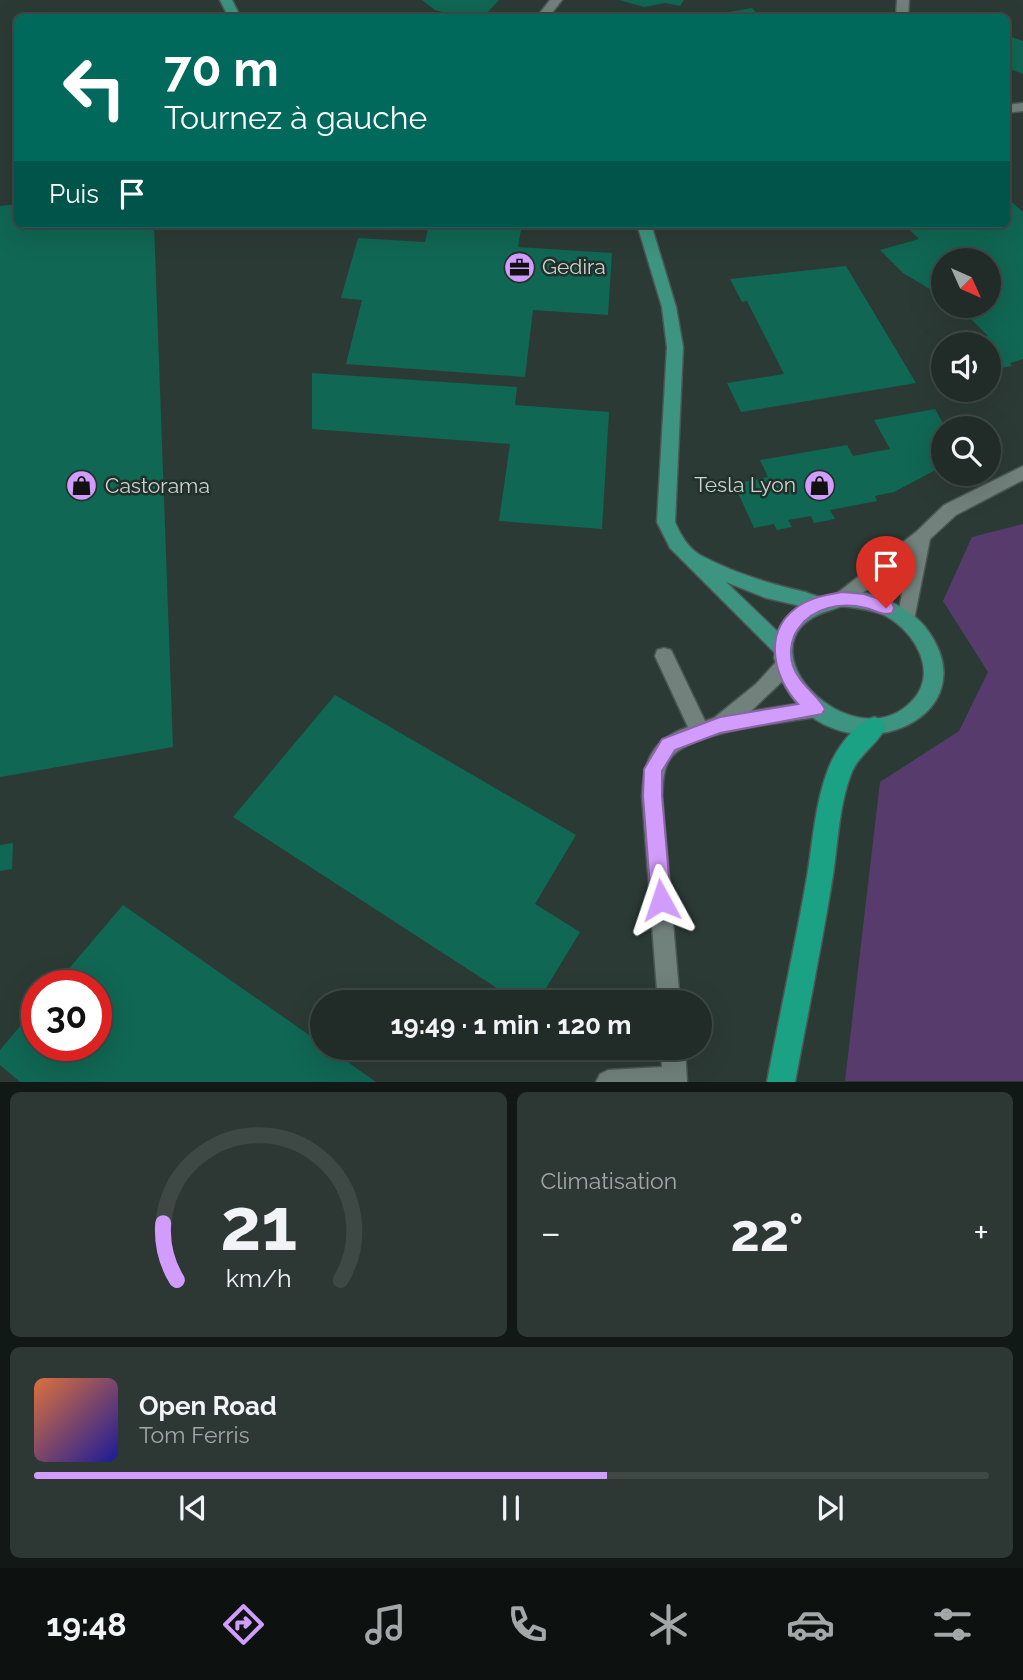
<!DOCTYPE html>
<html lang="fr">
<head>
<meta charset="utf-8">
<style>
  :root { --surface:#212c28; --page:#2d3834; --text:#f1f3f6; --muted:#a2a7a8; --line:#3e4845; --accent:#d29cfd }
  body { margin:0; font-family:Raleway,sans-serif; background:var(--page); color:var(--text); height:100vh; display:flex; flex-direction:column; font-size:26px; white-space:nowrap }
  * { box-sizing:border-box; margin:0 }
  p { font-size:23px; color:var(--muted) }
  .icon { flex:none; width:38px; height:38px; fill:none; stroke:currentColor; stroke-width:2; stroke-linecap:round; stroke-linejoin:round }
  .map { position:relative; height:1082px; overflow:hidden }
  .side { display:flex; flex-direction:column; gap:10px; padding:10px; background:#121816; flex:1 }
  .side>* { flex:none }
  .hud { position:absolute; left:14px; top:14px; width:996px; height:214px; border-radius:10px; box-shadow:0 7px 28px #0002,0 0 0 2px var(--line); background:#00695c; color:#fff; overflow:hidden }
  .needle { width:46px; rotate:135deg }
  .controls { position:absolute; left:931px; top:248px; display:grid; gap:14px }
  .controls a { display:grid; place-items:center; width:70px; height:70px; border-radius:50%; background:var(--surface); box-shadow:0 7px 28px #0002,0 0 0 2px var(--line); font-size:35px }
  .speed { position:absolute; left:21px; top:970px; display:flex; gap:14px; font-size:35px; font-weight:700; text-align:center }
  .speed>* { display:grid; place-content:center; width:91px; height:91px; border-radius:50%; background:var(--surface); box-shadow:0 7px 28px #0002,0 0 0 2px var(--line); line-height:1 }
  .speed .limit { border:10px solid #d22; background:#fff; color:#111 }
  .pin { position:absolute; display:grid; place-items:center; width:60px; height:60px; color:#fff; margin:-72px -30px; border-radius:50% 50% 50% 0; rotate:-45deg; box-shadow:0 0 7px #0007 }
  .pin .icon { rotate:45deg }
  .me { position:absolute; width:77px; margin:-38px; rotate:355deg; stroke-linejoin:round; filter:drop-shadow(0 0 5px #0008) }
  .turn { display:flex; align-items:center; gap:24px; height:147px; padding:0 35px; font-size:32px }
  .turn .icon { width:91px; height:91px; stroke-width:2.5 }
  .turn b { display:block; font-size:49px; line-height:60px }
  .then { display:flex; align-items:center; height:66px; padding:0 35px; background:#0003; gap:14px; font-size:26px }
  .big { font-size:52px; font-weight:700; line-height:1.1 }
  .side .card { flex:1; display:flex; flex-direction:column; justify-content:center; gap:10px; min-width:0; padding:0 24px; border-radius:10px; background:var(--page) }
  .side .dial { align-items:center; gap:0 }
  .dial svg { height:182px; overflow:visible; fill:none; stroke:var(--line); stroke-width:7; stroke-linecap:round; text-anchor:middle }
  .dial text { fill:var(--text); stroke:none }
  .song { display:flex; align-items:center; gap:21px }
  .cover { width:84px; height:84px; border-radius:10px; background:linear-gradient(135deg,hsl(20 70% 55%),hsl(240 70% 35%)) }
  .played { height:7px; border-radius:4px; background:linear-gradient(90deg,var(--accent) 60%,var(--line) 60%) }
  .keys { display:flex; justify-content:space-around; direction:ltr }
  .heat { display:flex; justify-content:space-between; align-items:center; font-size:38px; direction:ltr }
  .side .tiles { flex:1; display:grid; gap:10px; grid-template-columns:1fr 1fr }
  .card:last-child { grid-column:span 2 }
  .trip { position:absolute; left:310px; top:990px; width:402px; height:70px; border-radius:35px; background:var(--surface); box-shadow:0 7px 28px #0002,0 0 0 2px var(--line); font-weight:700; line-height:70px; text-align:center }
  .tabs { display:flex; height:112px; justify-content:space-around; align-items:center; background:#0d1210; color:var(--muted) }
  .tabs .icon { width:49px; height:49px }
  .tabs .on { color:var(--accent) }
  .tabs b { font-size:32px; color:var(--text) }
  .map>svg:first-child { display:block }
  .green { fill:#573b6d }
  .building { fill:#106753 }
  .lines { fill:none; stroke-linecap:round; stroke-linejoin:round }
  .minor-casing { stroke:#4b5753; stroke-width:3 }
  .major-casing { stroke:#4b5753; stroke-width:3 }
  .highway-casing { stroke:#4b5753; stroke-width:3 }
  .minor { fill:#71817b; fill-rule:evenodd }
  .major { fill:#3d9480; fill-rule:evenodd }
  .highway { fill:#1ba183; fill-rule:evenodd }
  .route { fill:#d29cfd; stroke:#8865a4; stroke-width:2 }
  .labels { text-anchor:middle; stroke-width:5; stroke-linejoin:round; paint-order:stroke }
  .poi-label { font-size:21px; fill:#cbd4d1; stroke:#22302b; text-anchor:start }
</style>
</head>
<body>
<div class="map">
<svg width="1023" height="1082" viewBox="0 0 1023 1082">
  <rect width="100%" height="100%" fill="#2c3a35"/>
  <!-- green -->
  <path class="green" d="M1023,524v557h-178l35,-299 79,-51 29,-59 -45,-71 29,-64z"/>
  <!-- building -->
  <path class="building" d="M422,0h77l-13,14 -30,1 -4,3h-7l6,-4 -16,-4z
    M619,0h65l-4,6 -15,-3 -21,4z
    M752,8l9,10h-53v-2z
    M1006,35l17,6v33l-13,-5 -4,4z
    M1006,197l17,15v147l-13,4 2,3 -23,4v-25l-28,-1 27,-8 -30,-30h31v-45h-46v36l-40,-24 -23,-23 39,-11 -14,-14 3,-1h98z
    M18,204v20h136l19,523 -173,30v-571z
    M429,224h93l-4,23 94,6 -4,62 -75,-5 -8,67 -179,-13 16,-64 -21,-2 17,-60 67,4z
    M846,266l70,117 -175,29 -14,-29 57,-9 -37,-73 -5,1 -12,-23z
    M312,373l205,14 -2,18 94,7 -7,117 -103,-8 11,-77 -198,-15z
    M935,409l11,20h-3v37l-49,26 -19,4 2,5 -47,9 5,9 -21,4 -3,-7 -23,4 4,7 -15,3 -3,-6 -20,4 -20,-44 34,-7 -8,-17 87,-15 6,11 37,-7 -16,-29z
    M335,695l241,140 -41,69 45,28 -43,71h-17l-287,-186z
    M13,843l-1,26 -12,2v-26z
    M123,905l199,139v4h6l48,34h-356l-20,-17v-15l37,-44v39h59v-60h-41z"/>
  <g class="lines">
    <defs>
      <path id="minor" d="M550,0h12l-14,18h-12z
        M897,0h12l-1,18h-12z
        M1023,103v8l-17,2v-8z
        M1023,466v14l-67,35 -26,24 -17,86 -7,3 -7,-3 -2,-5 12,-63 -61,47 -6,2 -6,-2 -3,-5 3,-5 80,-62 28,-27z
        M664,648l7,2 34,71 9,-3 42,-34 21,-23 7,-2 7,2 2,6 -2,6 -40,38 65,-10 7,2 3,6 -3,6 -7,2c-34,6 -127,14 -146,42 -7,10 -7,25 -8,37l18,207h-22l-16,-207c2,-37 10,-56 46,-69l-33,-71 2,-6z
        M661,1048h24l2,34h-91l4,-8 8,-4 54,-3z"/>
      <path id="major" d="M220,0h12l9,18h-12z
        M637,224h14l25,83 7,40 -8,175c5,12 13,26 25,33 32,17 69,29 105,37 6,2 15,6 21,5 4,0 10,-4 15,-5 26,-5 69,15 85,36 69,92 -85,153 -140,60 -5,-9 -8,-20 -12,-30l1,-5 -105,-105 -13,-26 10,-175 -5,-40zM726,582l40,16 35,8 -23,26zM842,606c14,2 29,3 42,9 31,16 56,58 27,87 -55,56 -163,-44 -99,-84 9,-6 21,-8 30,-12z"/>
      <path id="highway" d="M874,717l8,3 4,7c-9,18 -28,28 -35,47 -12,32 -13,67 -18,101 -11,69 -25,138 -38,207h-28c13,-69 28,-137 40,-205 6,-37 8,-75 22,-110 8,-19 25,-43 45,-50z"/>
    </defs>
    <!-- minor casing -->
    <use href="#minor" class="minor-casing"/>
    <!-- major casing -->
    <use href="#major" class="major-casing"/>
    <!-- highway casing -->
    <use href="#highway" class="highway-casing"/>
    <!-- minor -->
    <use href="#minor" class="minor"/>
    <!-- major -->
    <use href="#major" class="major"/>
    <!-- highway -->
    <use href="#highway" class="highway"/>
  </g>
  <!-- route -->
  <path class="route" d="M842,592l22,2 28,9 2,5 -2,5c-10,3 -17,-3 -26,-5 -25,-6 -53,-1 -68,21 -7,10 -9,25 -5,37 6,18 24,28 32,43l-3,5 -102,19 -45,17 -13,21v25l9,104 -3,6 -7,3 -7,-3 -3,-6 -8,-104 1,-27 18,-30 58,-22 78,-13c-24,-27 -36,-71 -2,-96 13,-10 29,-13 46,-16z"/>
  <!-- icons -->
  <defs>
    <symbol id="office-disc" viewBox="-11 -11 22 22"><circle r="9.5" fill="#d29cfd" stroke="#22302b"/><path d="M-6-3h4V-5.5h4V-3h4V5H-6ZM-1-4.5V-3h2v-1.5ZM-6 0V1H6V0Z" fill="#111"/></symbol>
    <symbol id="shop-disc" viewBox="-11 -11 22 22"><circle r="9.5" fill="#d29cfd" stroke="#22302b"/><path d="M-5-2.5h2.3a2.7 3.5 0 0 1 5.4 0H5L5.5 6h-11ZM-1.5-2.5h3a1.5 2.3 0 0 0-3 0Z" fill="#111"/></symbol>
  </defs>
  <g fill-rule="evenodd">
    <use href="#office-disc" x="502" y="250" width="35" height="35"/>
    <use href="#shop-disc" x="802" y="468" width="35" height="35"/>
    <use href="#shop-disc" x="64" y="468" width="35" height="35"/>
  </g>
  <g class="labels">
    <!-- poi labels -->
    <g class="poi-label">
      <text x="542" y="274">Gedira</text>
      <text x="796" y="492" text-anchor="end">Tesla Lyon</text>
      <text x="105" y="493">Castorama</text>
    </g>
  </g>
</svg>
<div class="controls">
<a><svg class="needle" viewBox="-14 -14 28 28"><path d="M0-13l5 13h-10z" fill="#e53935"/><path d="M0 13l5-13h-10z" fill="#a2a7a8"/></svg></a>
<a><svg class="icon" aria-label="sound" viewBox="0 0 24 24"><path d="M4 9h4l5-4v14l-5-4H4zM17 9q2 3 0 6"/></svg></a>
<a><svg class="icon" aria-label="search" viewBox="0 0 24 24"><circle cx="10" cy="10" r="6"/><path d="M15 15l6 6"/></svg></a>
</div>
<div class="speed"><div class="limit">30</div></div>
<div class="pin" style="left:886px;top:608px;background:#d93025"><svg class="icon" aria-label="arrive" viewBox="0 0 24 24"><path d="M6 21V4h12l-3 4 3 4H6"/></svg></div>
<svg class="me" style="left:661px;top:900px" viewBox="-20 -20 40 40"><path d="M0-17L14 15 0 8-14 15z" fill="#d29cfd" stroke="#fff" stroke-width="4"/></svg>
<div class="trip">19:49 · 1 min · 120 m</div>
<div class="hud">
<div class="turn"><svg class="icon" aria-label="left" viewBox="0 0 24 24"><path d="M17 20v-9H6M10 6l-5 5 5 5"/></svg><div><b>70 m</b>Tournez à gauche</div></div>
<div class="then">Puis<svg class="icon" aria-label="arrive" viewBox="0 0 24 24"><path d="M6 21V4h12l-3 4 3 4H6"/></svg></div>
</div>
</div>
<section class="side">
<div class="tiles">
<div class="card dial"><svg viewBox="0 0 100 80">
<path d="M14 69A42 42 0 1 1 86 69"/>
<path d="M14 69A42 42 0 0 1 8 44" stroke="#d29cfd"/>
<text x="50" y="56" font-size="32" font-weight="700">21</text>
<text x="50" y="72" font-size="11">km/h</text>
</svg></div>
<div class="card"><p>Climatisation</p>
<div class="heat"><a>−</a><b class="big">22°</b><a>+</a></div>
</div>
<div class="card">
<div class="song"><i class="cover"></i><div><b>Open Road</b><p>Tom Ferris</p></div></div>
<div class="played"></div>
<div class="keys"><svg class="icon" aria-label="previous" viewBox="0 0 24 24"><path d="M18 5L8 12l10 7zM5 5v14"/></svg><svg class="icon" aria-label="pause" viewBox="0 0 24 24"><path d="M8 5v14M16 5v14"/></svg><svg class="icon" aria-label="next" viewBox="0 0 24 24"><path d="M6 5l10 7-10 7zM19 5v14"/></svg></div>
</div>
</div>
</section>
<nav class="tabs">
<b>19:48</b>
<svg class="icon on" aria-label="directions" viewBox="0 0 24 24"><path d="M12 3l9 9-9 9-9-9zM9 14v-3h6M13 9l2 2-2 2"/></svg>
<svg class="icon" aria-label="music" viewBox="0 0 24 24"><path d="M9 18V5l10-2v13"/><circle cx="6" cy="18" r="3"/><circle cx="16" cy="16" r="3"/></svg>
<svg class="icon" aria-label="phone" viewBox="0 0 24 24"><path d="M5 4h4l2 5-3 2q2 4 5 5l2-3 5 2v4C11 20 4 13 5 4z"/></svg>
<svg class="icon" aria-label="climate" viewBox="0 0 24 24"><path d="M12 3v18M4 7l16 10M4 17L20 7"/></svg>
<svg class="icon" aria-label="car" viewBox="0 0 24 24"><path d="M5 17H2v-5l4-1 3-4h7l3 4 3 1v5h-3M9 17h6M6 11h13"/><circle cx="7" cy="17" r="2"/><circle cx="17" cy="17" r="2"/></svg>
<svg class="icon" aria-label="filters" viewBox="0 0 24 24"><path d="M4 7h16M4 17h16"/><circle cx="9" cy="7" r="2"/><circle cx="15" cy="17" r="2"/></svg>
</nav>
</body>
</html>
